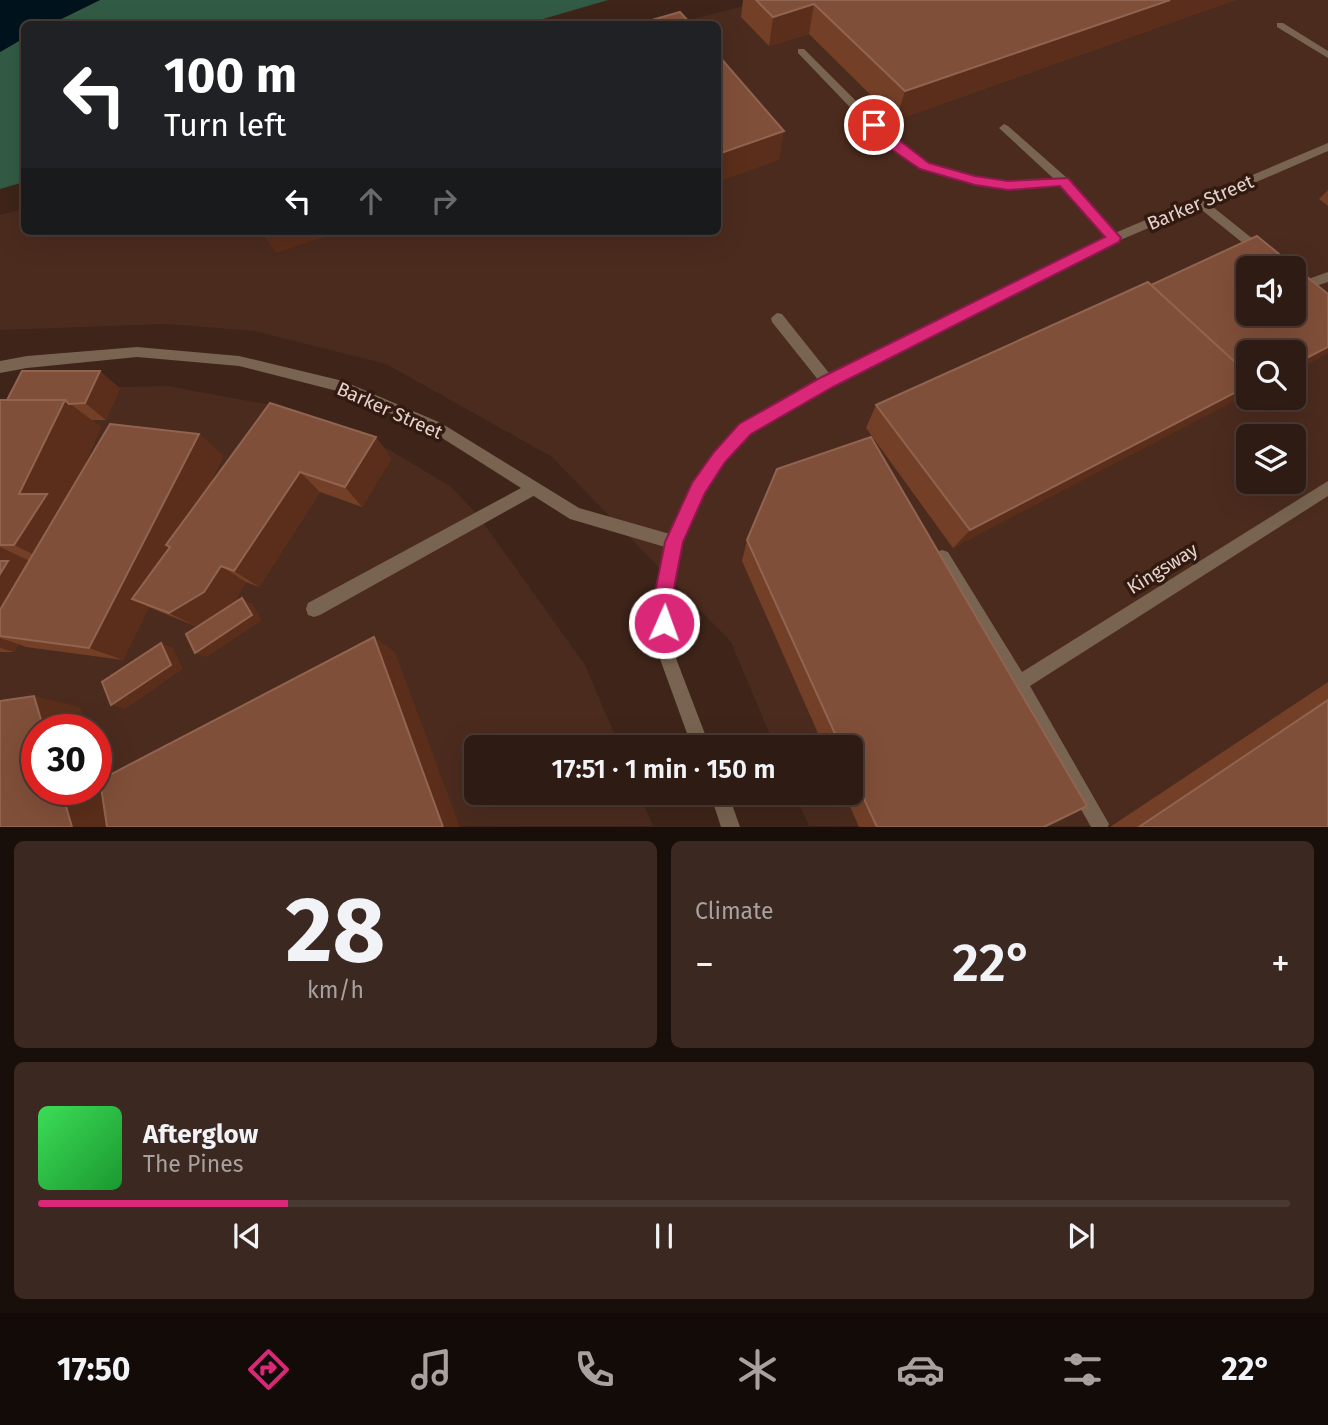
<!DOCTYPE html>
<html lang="en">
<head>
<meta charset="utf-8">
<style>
  :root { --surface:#2e1b13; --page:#3a2821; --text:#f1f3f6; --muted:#a7a1a0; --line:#493933; --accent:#db2777 }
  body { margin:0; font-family:"Fira Sans",sans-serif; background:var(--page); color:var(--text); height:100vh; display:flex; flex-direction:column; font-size:26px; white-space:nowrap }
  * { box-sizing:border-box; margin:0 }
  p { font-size:23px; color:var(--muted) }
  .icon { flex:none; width:38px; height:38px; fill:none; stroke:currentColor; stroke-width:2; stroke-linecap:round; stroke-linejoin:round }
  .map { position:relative; height:827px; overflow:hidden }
  .drawer { display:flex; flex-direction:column; gap:14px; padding:14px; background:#190f0a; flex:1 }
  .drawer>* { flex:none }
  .banner { position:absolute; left:21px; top:21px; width:700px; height:214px; border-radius:10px; box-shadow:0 7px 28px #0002,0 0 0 2px var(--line); background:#202124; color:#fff; overflow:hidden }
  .fabs { position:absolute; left:1236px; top:256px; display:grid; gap:14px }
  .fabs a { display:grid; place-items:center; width:70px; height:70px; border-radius:10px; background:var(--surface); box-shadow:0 7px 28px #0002,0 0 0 2px var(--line); font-size:35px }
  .speed { position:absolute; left:21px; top:714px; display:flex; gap:14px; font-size:35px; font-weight:700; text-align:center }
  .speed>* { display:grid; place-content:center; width:91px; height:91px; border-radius:50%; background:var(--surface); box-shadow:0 7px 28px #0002,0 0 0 2px var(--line); line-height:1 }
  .speed .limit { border:10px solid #d22; background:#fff; color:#111 }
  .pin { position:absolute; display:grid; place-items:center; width:60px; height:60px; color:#fff; margin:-30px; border:4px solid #fff; border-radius:50%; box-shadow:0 2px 7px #0007 }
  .me { position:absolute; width:77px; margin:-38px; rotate:2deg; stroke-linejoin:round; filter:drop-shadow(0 0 5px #0008) }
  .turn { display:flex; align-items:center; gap:24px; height:147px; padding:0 28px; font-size:32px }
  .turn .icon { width:91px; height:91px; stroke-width:2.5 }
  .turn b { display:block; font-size:49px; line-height:60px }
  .lanes { display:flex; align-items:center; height:66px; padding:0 28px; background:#0003; justify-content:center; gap:35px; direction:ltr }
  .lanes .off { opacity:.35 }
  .big { font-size:52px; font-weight:600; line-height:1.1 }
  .drawer .widget { flex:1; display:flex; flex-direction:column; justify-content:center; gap:10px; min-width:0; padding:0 24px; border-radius:10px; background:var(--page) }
  .drawer .dial { align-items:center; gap:0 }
  .dial b { font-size:91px; line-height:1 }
  .song { display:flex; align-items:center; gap:21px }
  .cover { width:84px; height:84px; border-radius:10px; background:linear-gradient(135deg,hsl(130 70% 55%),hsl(130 70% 35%)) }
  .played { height:7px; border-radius:4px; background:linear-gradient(90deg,var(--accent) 20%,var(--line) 20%) }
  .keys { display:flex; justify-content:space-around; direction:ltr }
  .heat { display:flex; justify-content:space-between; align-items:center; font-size:38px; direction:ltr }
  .drawer .tiles { flex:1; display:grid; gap:14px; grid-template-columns:1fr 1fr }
  .widget:last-child { grid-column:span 2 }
  .trip { position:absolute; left:464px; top:735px; width:399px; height:70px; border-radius:10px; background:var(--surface); box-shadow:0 7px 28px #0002,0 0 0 2px var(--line); font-weight:600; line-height:70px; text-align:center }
  .dock { display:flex; height:112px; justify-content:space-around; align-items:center; background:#120b08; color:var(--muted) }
  .dock .icon { width:49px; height:49px }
  .dock .selected { color:var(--accent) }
  .dock b { font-size:32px; color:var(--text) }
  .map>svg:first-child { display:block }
  .built { fill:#4b2b1e; fill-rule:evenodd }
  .green { fill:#325b45 }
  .water { fill:#00131d }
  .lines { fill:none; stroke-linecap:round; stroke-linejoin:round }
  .service { fill:#786450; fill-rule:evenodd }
  .minor { fill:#786450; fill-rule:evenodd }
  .wall { fill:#743f27 }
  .shaded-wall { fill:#5a2e1a }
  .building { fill:#804f39; stroke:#906450; stroke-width:2; fill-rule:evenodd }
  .route { fill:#db2777; stroke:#8e194d; stroke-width:2 }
  .labels { text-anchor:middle; stroke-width:7; stroke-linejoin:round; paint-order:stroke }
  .street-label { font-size:19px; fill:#e4d3cc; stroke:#331a10 }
</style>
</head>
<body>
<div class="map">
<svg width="1328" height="827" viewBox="0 0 1328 827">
  <rect width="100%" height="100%" fill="#3e2419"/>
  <!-- built -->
  <path class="built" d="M766,0h562v826h-519l-15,-33h56v-46h-75l-44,-105 -179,-185 -166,-93 -132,-33 -87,-7 -167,6v-115l24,-6v22h694v-207h-44zM1248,268h45v45h-45zM1248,352h45v45h-45zM1248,436h45v45h-45z
    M168,386l108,20 107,40 67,40 27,28 108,151 35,82h-144v46h163l14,33 -653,1v-426l45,-12zM37,730h59v59h-59z"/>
  <!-- green -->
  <path class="green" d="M100,0h508l-82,24h-475z
    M24,38v144l-24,7v-137z"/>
  <!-- water -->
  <path class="water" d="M0,0h100l-49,24h-27v14l-24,14z"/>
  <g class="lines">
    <!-- service -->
    <path class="service" d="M1277,23h6l45,28v7l-51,-31z
      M798,49h6l92,92 33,22 46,13 33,6 45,-4 -54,-50 5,-4 4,2 59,52 51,57 2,3 -2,3h-8l-50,-56 -52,5 -33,-6 -54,-15 -33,-22 -90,-94z
      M1328,272v10l-24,8 -6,-5 2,-3z
      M777,313l5,1 51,64 2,4 -2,4h-10l-51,-64 -1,-4z
      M532,482l5,2 2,5 -2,5 -217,121 -6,2 -6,-2 -2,-6 2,-6z"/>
    <!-- minor -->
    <path class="minor" d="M1328,143v8l-120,52 81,65h-15l-76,-61 -80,34 -285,145 -83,47 -26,29 -21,30 -21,50 -11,56 1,50 38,99h-18l-36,-99 -1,-50 10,-51 -95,-28 -139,-88 -90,-39 -102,-26 -102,-9 -110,11 -27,5v-12l27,-5 110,-9 102,9 104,25 98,42 138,85 91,26 23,-51 21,-31 26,-27 83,-47 287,-143z
      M1328,481v15l-298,190 79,138 -1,3h-17l-78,-138 -77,-127 -2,-5 2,-5 6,-2 6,2 74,120z
      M710,793h18l12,34h-19z"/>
  </g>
  <!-- wall -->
  <path class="wall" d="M743,0h492l-339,120 -87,-86 -40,12 -28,-29z
    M1328,190v16l-9,-7z
    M1151,285l177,68 -35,18v-19l-340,196 -87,-120 10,-23z
    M120,388l-14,32h-15l10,7 -22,49 120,-42 24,22 -16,33 169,-52 15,22 -29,48 -42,-15 -61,95 -13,-5 -13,22h19l9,16 -55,37 -8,-30 -35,-14 -14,-6 -26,53 -97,-13 -8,-3 -4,8h-14v-252z
    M747,540l297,287h-185l-15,-34h6v-46h-26l-82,-186z
    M1328,682v145h-218z"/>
  <!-- shaded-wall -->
  <path class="shaded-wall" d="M1170,0h65l-339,120 9,-29z
    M814,4l-5,30 -40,12 4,-29z
    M784,131l-5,29 -61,22v-28z
    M261,231h82l-67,22z
    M1328,347v6l-35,18v-6z
    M100,371l20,17 -14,32 -21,-17z
    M1248,386v8l-295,154 17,-18z
    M65,400l36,27 -35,78 -9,61 -43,-21 5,-51z
    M199,434l24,22 -47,95 -44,48 17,8 -26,53 -34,-12z
    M376,437l15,22 -29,48 -17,-20z
    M300,472l20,20 -61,95 -25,-16z
    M0,547l38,18 -38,71z
    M221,566l25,16 -15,25 -33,20 -29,-14z
    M242,598l10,6 9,16 -55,37 -11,-4z
    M374,637l21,15 65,175h-17z
    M0,638l18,6 -4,8 -14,-4z
    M161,643l12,5 10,21 -58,40 -14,-4z
    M34,696l46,11 7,23h-43z
    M96,759l22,68h-46l-11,-38h35z"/>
  <!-- building -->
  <path class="building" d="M756,0h414l-265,91 -91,-87 -41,13z
    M680,12l11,12h-53z
    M718,55l66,76 -66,23z
    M1257,236l71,58v53l-35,18v-13h-45v22l-97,-89zM1248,268h45v45h-45z
    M1148,282l100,92v12l-278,144 -94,-125z
    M22,371h78l-15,32 -16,1 -4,-4h-58z
    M0,400h65l-46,94h28l-33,51h-14z
    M270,403l106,34 -31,50 -45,-15 -66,99 -13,-5 -17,26 -35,21 -37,-14 38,-52 -4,-2z
    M110,424l89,10 -110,214 -89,-12v-26z
    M871,437l216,369 -43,21h-167l-27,-58v-22h-9l-94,-207 30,-71z
    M0,561h8l-8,13z
    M242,598l10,17 -57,38 -9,-19z
    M374,637l69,190h-336l-7,-47z
    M161,643l10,22 -60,40 -9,-23z
    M34,696l10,34h-7v59h24l11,38h-72v-126z
    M1328,700v127h-189z"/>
  <!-- route -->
  <path class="route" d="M874,121l55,42 46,13 33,5 60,-3 53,60 -2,4 -286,145 -82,47 -26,28 -20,31 -22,49 -11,56 1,25 -3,7 -6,2 -7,-2 -3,-32 11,-56 27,-59 22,-31 25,-28 83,-47 283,-140 -45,-51 -52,4 -33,-5 -55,-16 -32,-22 -18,-19v-6z"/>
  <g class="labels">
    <!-- street labels -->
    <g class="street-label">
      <text transform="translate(1200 202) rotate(-23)" y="7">Barker Street</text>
      <text transform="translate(390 410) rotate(24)" y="7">Barker Street</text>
      <text transform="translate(1162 568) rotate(-32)" y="7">Kingsway</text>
    </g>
  </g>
</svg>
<div class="fabs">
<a><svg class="icon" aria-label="sound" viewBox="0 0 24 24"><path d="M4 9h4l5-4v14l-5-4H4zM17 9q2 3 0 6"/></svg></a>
<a><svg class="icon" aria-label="search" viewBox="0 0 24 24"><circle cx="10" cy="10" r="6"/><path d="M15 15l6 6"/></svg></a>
<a><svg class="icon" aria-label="layers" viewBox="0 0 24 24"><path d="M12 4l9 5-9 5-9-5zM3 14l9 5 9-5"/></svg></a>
</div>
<div class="speed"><div class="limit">30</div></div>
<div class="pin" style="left:874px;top:125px;background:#d93025"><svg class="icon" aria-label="arrive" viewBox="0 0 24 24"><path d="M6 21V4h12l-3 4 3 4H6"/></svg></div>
<svg class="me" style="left:664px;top:623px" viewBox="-20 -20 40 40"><circle r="17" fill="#db2777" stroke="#fff" stroke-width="3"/><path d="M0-11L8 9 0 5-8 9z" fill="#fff"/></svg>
<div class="trip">17:51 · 1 min · 150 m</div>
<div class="banner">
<div class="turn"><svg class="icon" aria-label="left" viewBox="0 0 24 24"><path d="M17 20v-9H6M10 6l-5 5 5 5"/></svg><div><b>100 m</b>Turn left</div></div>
<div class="lanes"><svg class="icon" aria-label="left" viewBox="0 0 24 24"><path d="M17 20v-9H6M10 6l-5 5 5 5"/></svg><svg class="icon off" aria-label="ahead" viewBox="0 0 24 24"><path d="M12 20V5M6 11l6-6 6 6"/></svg><svg class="icon off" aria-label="right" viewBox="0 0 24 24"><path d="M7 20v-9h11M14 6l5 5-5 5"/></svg></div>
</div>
</div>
<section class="drawer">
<div class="tiles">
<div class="widget dial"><b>28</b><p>km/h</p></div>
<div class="widget"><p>Climate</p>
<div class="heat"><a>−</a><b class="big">22°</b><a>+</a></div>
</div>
<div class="widget">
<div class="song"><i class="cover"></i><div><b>Afterglow</b><p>The Pines</p></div></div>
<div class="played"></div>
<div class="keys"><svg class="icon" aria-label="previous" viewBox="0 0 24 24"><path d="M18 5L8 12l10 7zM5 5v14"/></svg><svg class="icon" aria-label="pause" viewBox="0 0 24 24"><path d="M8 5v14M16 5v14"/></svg><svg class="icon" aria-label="next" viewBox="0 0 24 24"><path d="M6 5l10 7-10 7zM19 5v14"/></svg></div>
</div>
</div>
</section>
<nav class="dock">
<b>17:50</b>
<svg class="icon selected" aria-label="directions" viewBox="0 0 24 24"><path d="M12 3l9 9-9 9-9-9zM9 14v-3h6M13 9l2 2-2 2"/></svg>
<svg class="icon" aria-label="music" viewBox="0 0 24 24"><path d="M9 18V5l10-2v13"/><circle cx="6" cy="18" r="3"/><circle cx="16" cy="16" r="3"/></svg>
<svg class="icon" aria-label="phone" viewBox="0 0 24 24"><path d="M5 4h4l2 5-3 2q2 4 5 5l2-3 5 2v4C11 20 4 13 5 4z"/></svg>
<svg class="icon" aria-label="climate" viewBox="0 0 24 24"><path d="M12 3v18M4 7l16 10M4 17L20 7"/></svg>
<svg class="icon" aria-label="car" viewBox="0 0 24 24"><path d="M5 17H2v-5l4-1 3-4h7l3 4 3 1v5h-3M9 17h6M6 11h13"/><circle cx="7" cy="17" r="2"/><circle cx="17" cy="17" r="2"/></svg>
<svg class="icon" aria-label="filters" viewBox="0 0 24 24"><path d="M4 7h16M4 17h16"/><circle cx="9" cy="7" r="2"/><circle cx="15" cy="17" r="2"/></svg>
<b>22°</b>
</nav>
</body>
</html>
